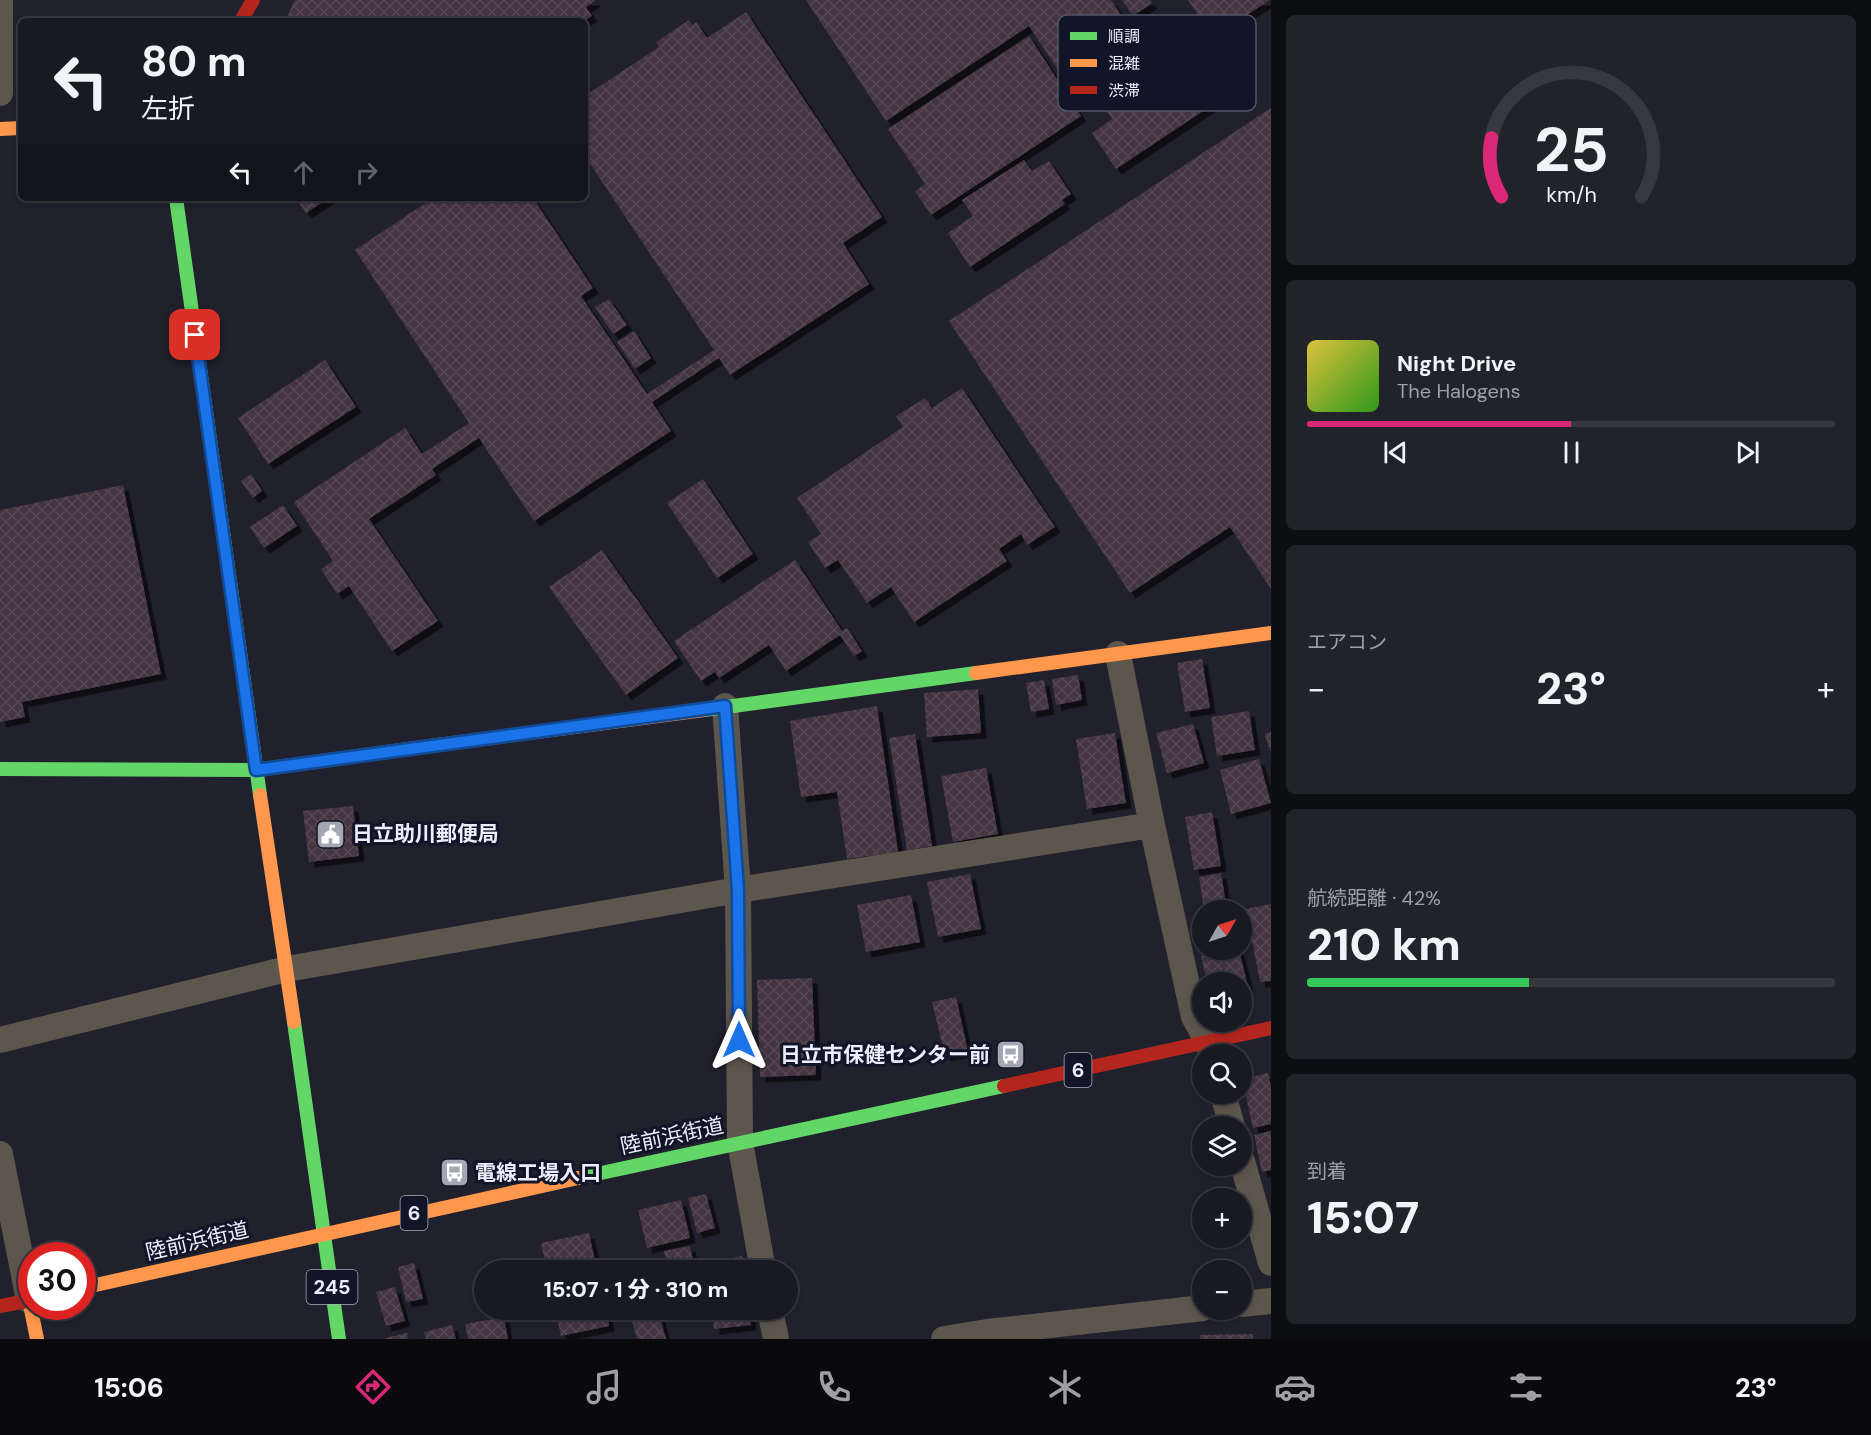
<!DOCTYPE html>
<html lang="ja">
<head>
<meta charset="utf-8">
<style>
  :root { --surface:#181921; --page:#21222a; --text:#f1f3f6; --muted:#9fa0a5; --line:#36383f; --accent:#db2777 }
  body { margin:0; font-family:"DM Sans","Noto Sans JP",sans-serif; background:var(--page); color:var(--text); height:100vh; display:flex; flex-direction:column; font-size:22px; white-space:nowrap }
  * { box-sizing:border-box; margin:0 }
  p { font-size:20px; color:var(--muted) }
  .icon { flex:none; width:33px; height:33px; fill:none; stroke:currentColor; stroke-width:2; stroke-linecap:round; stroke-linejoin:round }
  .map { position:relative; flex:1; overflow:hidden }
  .drawer { display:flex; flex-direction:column; gap:15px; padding:15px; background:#0d0e12; width:600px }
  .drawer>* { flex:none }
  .top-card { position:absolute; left:18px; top:18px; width:570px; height:183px; border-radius:9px; box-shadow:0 3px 9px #0003,0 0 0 2px var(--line); background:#181921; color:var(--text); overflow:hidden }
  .needle { width:39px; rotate:51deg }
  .controls { position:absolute; left:1192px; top:900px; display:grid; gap:12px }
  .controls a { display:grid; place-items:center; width:60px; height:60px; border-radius:50%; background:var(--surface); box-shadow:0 3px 9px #0003,0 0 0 2px var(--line); font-size:30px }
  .speed { position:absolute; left:18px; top:1242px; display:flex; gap:12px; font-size:30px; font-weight:700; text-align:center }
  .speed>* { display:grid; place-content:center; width:78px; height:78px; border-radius:50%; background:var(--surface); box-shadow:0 3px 9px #0003,0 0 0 2px var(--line); line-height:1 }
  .speed .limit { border:9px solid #d22; background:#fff; color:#111 }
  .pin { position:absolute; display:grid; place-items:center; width:51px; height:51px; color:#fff; margin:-26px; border-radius:12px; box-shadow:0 3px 9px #0006 }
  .me { position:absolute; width:66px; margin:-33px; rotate:0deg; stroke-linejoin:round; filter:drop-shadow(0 0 4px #0008) }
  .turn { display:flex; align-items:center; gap:21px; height:126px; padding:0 24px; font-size:27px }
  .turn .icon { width:78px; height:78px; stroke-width:2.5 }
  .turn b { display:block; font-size:42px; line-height:51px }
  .lanes { display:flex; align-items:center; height:57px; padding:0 24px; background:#0003; justify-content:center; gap:30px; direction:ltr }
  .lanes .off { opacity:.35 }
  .big { font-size:45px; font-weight:800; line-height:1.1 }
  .drawer .widget { flex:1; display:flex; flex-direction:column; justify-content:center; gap:9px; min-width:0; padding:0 21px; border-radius:9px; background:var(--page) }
  .drawer .dial { align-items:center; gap:0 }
  .dial svg { height:156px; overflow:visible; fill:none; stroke:var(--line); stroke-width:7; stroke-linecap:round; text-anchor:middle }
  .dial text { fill:var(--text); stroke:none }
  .song { display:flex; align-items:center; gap:18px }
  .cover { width:72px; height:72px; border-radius:9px; background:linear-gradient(135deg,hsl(50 70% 55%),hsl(110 70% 35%)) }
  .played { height:6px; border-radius:3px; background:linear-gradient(90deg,var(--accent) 50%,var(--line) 50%) }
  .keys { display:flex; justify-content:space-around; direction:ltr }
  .heat { display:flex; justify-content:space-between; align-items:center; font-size:33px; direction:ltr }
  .charge { height:9px; border-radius:4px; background:linear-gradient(90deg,#34c759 42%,var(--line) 0) }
  .trip { position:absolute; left:474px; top:1260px; width:324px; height:60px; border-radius:30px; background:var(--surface); box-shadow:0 3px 9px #0003,0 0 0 2px var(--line); font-weight:800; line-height:60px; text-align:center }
  .tabs { display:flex; height:96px; justify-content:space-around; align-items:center; background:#0a0a0d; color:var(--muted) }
  .tabs .icon { width:42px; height:42px }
  .tabs .current { color:var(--accent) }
  .tabs b { font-size:27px; color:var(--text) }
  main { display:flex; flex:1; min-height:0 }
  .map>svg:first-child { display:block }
  .building { fill:url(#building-cross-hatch); filter:url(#shadow) }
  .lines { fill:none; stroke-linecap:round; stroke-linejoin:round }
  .street { stroke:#5c564d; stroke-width:26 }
  .fast { stroke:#63d668; stroke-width:14 }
  .slow { stroke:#ff974d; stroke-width:14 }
  .jam { stroke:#b3261e; stroke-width:14 }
  .route-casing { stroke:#114b97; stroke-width:15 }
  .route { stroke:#1a73e8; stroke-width:10 }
  .labels { text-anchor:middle; stroke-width:6; stroke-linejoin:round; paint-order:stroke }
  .shield { fill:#121427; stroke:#abadbc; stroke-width:1.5 }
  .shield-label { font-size:20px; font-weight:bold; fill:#eceefc }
  .poi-label { font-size:21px; font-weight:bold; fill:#eceefc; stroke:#121427; text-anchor:start }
  .street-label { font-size:21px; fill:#eceefc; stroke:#121427 }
  .key { fill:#121427; stroke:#535567; stroke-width:1.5 }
  .key-label { font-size:16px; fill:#eceefc }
</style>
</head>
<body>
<main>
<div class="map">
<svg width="1271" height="1339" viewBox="0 0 1271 1339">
  <defs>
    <pattern id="building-cross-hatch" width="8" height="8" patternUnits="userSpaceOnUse" patternTransform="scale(1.5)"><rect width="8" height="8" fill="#443441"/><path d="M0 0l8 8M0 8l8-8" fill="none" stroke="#564854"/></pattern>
    <filter id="shadow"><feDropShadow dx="5.5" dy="5.5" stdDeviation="0" flood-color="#0009"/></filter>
  </defs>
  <rect width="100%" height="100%" fill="#20212c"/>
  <!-- building -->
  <path class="building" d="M295,0h301l-10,7 6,9 -8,5h-299z
    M806,0h305l20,30 -4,3 19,28 -65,43 -52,-78 -143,95z
    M1122,0h28l2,3 -19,13z
    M1188,0h82l-57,37z
    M746,12l136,205 -39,26 26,41 -139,91 -11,-17 -67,44 19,29 -137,90 -55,-83 -47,31 4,6 -67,44 69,102 -46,30 -43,-65 -12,8 -16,-25 12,-8 -39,-59 111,-74 17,26 47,-31 -114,-173 78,-52h100l60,90 -12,8 66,98 67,-44 -129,-194v-60l74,-49 -3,-5 33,-22 3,5 4,-3 11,16z
    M1029,36l52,80 -150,99 -16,-24 10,-7 -37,-55z
    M1182,60l30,45 -96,64 -24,-36 20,-14 -7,-11 19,-12 1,2 24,-16 -2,-3 19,-12 1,3z
    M1271,108v481l-41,-62 -100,66 -181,-272z
    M1024,160l8,11 17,-10 22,33 -9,6 3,4 -95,63 -22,-34 25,-17 -11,-16z
    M296,198h33l-23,15z
    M609,299l18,26 -14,9 -18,-27z
    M634,331l17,27 -16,11 -18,-27z
    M325,360l31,47 -88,57 -30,-46z
    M962,388l93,139 -28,18 -6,-11 -22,15 8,12 -93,61 -23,-35 -24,16 -29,-43 -13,8 -17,-26 13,-8 -24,-36 106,-71 -7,-11 29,-18 7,10z
    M251,474l11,17 -9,7 -12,-17z
    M703,479l50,75 -36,24 -50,-75z
    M123,485l38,189 -139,28 3,15 -25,5v-212z
    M283,505l14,21 -33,22 -14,-21z
    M602,550l76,108 -52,37 -77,-108z
    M795,560l47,71 5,-3 15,23 -8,5 -14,-21 -54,36 -17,-26 -50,33 -4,-6 -14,9 -27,-40z
    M1202,659l8,49 -25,4 -8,-49z
    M1078,675l4,25 -26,5 -4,-26z
    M1044,680l5,29 -18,3 -5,-29z
    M978,689l3,44 -54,4 -3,-44z
    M877,706l21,146 -51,7 -10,-67 -36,5 -11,-76z
    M1249,711l6,39 -38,6 -6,-39z
    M1193,724l11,39 -37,10 -11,-40z
    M1271,732v19h-1l-5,-17z
    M1115,733l11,70 -39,6 -11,-70z
    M915,734l17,112 -25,4 -18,-112z
    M1259,759l12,44 -40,11 -11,-44z
    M986,768l12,66 -45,8 -12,-66z
    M353,806l6,50 -50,6 -6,-51z
    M1212,812l9,54 -27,4 -9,-53z
    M1221,873l6,37h-23l-5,-33z
    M970,874l11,55 -43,8 -11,-55z
    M911,895l9,47 -54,10 -9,-47z
    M1271,904v77l-11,1 -14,-73z
    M1227,950h12l9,36 -6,1v-5h-35l-6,-26z
    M812,978l4,97 -56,2 -3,-97z
    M956,997l12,54 -23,5 -13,-54z
    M1268,1073l3,13v38l-18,4 -11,-49z
    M1271,1131v39l-9,2 -8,-37z
    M706,1194l9,34 -18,5 -9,-35z
    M681,1200l9,38 -43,10 -9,-38z
    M589,1233l8,37h-50l-6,-27z
    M690,1246l5,24h-27l-4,-19z
    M742,1256l3,14h-39l-1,-6z
    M414,1263l9,36 -17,3 -8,-35z
    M395,1287l10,34 -19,5 -10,-34z
    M555,1310h51l3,16 -48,10z
    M629,1310h29l8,29h-29z
    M712,1310h37l2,15 -37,4z
    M504,1317l4,22h-40l-3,-15z
    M452,1325l4,14h-30l-2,-7z
    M407,1333l1,6h-23v-1z
    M1253,1334v5h-53v-4z"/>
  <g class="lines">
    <!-- street -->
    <path class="street" d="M0,93v-93
      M1118,654l34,171 42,192 14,25 4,12
      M725,706l13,184 2,252 23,128
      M0,1040l287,-71 451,-79 414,-65
      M1223,1094l9,32
      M0,1154l29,146
      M1242,1161l29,102
      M1242,1304l29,-3
      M770,1310l6,29
      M944,1339l43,-7 216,-24"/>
    <!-- fast -->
    <path class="fast" d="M176,198l84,597
      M704,710l272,-37
      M0,769l256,1 182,-25
      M294,1022l30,213
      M578,1178l426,-92
      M324,1235l15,104"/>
    <!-- slow -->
    <path class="slow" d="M0,129l21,-1
      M976,673l295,-40
      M438,745l266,-35
      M260,795l34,227
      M82,1288l496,-110
      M29,1300l8,39"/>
    <!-- jam -->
    <path class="jam" d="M241,21l12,-21
      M1004,1086l267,-58
      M0,1306l32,-6"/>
  </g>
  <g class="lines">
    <defs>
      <path id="route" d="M195,335l61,435 469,-64 13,184 1,150"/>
    </defs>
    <!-- route casing -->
    <use href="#route" class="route-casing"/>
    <!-- route -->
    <use href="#route" class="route"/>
  </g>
  <!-- icons -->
  <defs>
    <symbol id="civic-square" viewBox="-11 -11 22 22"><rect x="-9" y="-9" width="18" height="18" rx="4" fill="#a5a6b3" stroke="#121427"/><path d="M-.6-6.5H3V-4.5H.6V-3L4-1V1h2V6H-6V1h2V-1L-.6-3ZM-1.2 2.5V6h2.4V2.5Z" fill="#fff"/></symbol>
    <symbol id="bus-square" viewBox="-11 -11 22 22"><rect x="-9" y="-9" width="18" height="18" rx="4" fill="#a5a6b3" stroke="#121427"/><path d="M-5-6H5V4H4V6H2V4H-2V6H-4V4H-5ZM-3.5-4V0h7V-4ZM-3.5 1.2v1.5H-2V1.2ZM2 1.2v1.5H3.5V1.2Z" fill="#fff"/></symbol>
  </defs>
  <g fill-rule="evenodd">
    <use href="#civic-square" x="314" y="818" width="33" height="33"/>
    <use href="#bus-square" x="994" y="1038" width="33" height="33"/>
    <use href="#bus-square" x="438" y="1156" width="33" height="33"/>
  </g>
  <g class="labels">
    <!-- shield labels -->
    <g class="shield">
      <rect x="1064.5" y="1053" width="27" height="34" rx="4.5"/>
      <rect x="400.5" y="1196" width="27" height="34" rx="4.5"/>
      <rect x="306.5" y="1270" width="51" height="34" rx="4.5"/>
    </g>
    <g class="shield-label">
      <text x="1078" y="1077">6</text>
      <text x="414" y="1220">6</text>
      <text x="332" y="1294">245</text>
    </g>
    <!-- poi labels -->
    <g class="poi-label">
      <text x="352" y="841">日立助川郵便局</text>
      <text x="990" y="1062" text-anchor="end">日立市保健センター前</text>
      <text x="475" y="1180">電線工場入口</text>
    </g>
    <!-- street labels -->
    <g class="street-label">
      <text transform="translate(672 1136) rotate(-12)" y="7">陸前浜街道</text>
      <text transform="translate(197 1241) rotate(-13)" y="7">陸前浜街道</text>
    </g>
  </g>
  <!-- legend -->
  <rect x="1058" y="15" width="198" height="96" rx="9" class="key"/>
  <rect x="1070" y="32" width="27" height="8" fill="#63d668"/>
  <rect x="1070" y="59" width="27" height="8" fill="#ff974d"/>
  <rect x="1070" y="86" width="27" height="8" fill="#b3261e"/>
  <g class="key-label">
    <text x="1108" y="42">順調</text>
    <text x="1108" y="69">混雑</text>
    <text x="1108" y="96">渋滞</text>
  </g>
</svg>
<div class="controls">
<a><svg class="needle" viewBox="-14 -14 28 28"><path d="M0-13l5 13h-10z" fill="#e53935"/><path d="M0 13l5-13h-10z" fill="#9fa0a5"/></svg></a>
<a><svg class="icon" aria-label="sound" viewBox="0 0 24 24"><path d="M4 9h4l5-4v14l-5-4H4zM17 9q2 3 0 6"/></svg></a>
<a><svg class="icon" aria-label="search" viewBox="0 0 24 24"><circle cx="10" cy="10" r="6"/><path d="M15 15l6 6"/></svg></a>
<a><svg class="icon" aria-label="layers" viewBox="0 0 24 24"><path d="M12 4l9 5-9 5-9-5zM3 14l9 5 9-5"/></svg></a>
<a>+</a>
<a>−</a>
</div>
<div class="speed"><div class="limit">30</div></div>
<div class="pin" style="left:195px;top:335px;background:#d93025"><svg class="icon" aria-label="arrive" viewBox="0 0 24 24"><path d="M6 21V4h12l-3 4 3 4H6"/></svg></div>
<svg class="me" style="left:739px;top:1040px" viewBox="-20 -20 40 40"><path d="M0-17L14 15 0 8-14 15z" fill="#1a73e8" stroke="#fff" stroke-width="4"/></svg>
<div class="trip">15:07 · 1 分 · 310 m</div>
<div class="top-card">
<div class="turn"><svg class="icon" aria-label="left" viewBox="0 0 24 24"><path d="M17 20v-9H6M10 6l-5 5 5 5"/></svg><div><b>80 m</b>左折</div></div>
<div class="lanes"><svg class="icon" aria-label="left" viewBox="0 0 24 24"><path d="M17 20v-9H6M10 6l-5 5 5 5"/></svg><svg class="icon off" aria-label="ahead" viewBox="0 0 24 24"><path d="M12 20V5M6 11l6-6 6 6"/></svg><svg class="icon off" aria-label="right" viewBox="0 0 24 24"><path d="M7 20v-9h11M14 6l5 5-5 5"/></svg></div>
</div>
</div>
<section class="drawer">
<div class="widget dial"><svg viewBox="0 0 100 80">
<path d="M14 69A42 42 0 1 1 86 69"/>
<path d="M14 69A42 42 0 0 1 9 39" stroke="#db2777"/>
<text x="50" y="56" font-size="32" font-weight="700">25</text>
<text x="50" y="72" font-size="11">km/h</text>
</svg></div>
<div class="widget">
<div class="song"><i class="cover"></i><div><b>Night Drive</b><p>The Halogens</p></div></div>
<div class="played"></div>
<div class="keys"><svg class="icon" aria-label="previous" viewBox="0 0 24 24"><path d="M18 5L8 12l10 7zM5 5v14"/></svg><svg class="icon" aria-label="pause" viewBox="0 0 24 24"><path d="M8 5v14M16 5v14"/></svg><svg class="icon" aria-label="next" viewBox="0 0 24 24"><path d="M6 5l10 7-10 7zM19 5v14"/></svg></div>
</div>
<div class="widget"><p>エアコン</p>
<div class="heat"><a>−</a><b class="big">23°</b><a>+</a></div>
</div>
<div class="widget"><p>航続距離 · 42%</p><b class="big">210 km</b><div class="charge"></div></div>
<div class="widget"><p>到着</p><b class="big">15:07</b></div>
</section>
</main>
<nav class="tabs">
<b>15:06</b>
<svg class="icon current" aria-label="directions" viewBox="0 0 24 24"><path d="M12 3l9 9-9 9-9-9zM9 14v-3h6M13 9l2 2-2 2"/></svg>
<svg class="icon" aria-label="music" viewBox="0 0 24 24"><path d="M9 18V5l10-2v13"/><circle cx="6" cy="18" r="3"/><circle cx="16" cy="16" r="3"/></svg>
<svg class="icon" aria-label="phone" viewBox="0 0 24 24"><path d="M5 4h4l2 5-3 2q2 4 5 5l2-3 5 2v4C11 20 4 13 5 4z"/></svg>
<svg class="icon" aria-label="climate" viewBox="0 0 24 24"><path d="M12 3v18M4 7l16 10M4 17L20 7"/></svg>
<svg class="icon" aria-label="car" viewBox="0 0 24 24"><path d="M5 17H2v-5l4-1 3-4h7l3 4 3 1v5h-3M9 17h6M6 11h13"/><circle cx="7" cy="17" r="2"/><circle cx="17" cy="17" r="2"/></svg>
<svg class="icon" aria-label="filters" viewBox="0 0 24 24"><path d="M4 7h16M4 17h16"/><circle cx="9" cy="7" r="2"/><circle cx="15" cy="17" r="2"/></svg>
<b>23°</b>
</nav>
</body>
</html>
